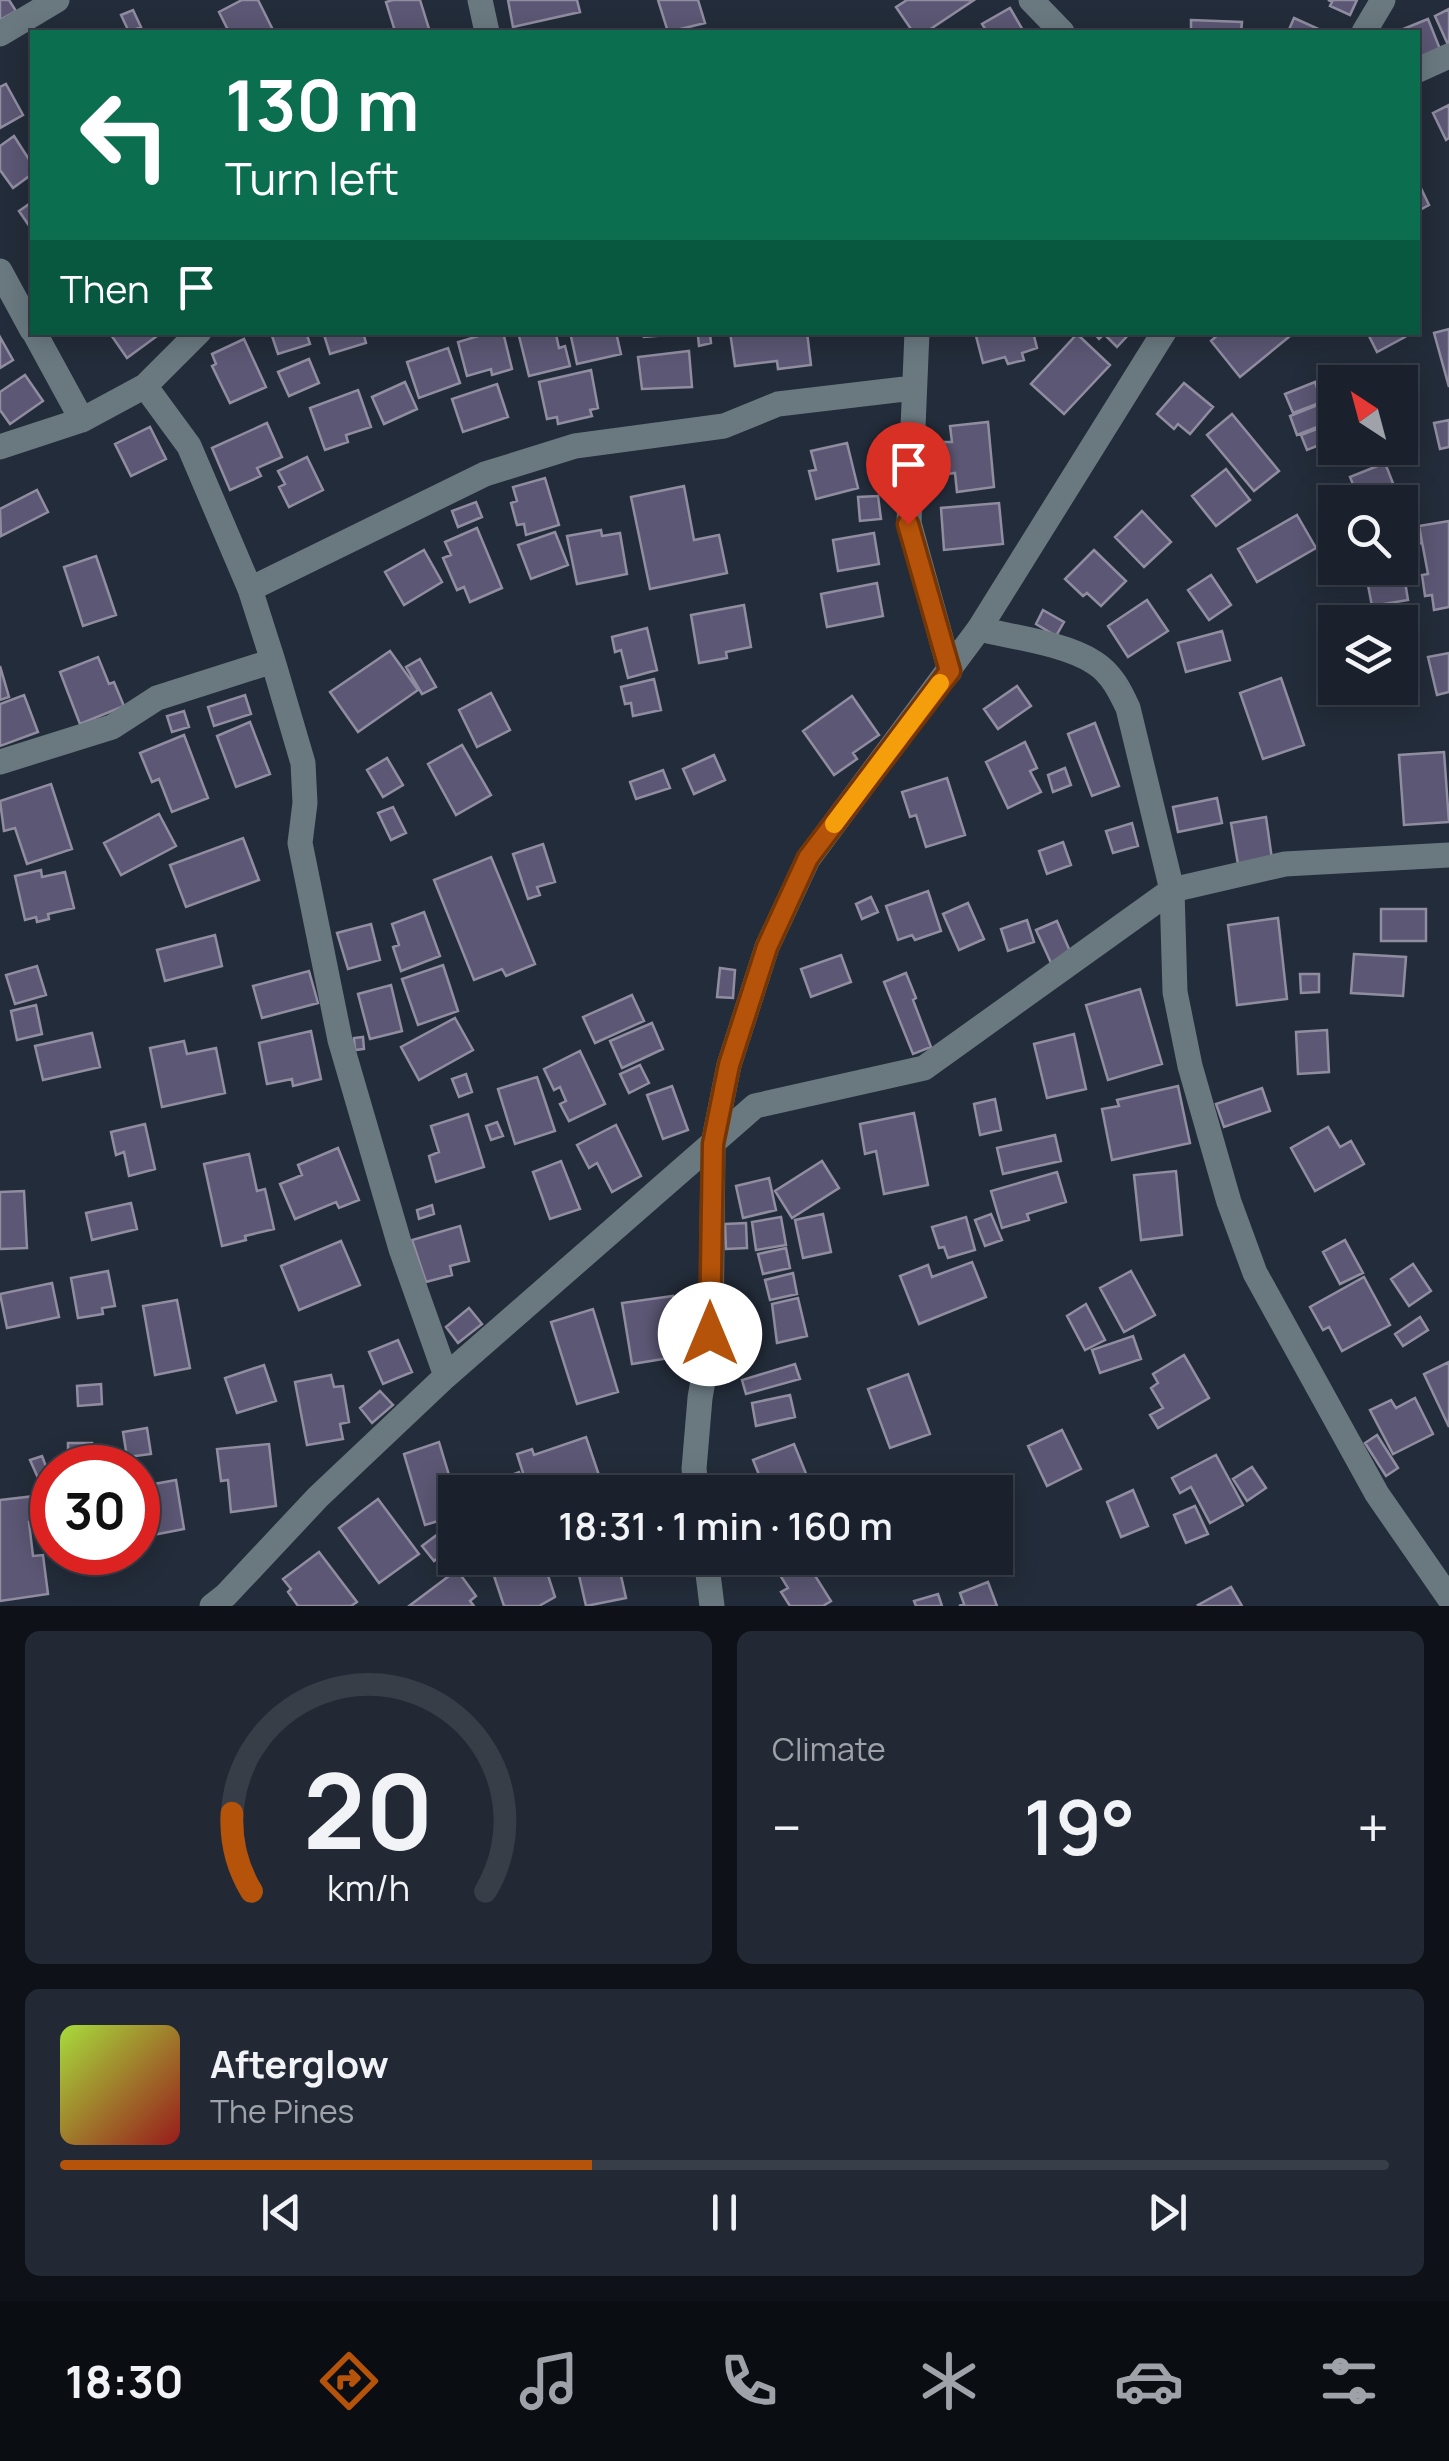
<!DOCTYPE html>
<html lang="en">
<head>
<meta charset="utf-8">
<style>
  :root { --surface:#1a212c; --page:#232934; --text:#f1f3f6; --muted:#9fa3a9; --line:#383e48; --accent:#b45309 }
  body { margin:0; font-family:Manrope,sans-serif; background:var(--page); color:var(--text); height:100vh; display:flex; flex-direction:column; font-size:38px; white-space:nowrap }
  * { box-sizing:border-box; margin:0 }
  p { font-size:32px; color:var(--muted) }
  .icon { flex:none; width:55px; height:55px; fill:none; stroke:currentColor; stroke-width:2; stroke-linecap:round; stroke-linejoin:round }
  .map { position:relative; height:1606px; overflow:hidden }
  .sheet { display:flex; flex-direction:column; gap:25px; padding:25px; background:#0e1218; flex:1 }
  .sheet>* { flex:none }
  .hud { position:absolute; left:30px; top:30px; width:1390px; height:305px; border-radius:0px; box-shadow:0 5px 25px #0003,0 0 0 2px var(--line); background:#0b6e4f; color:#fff; overflow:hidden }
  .needle { width:65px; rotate:324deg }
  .fabs { position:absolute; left:1318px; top:365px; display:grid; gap:20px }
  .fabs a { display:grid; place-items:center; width:100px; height:100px; border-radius:0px; background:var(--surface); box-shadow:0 5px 25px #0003,0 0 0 2px var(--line); font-size:50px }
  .speed { position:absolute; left:30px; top:1445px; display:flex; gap:20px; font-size:50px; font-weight:700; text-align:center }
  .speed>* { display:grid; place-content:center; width:130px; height:130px; border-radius:50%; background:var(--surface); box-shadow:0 5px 25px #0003,0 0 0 2px var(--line); line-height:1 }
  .speed .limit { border:15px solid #d22; background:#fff; color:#111 }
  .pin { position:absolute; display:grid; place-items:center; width:85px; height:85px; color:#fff; margin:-102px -42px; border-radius:50% 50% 50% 0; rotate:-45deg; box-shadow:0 0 10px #0007 }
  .pin .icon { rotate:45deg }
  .me { position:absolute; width:110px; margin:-55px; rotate:0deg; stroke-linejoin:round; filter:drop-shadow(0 0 8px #0008) }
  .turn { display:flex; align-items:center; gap:35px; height:210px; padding:0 30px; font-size:45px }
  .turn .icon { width:130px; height:130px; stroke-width:2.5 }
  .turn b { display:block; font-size:70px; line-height:85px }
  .then { display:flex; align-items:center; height:95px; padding:0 30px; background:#0003; gap:20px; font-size:38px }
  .big { font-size:75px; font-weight:600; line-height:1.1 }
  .sheet .widget { flex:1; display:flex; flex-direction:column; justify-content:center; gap:15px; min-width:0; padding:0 35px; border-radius:15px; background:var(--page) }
  .sheet .dial { align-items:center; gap:0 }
  .dial svg { height:260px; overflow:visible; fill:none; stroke:var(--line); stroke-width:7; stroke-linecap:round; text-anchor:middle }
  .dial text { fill:var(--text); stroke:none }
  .song { display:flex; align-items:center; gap:30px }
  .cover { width:120px; height:120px; border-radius:15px; background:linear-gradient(135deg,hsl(80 70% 55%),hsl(0 70% 35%)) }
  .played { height:10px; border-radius:5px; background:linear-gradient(90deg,var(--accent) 40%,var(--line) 40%) }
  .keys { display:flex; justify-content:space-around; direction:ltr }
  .heat { display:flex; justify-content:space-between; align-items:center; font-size:55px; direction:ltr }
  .sheet .tiles { flex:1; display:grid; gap:25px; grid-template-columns:1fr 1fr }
  .widget:last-child { grid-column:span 2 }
  .trip { position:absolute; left:438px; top:1475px; width:575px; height:100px; border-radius:0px; background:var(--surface); box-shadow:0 5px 25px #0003,0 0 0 2px var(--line); font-weight:600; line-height:100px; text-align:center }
  .tabs { display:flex; height:160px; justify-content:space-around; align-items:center; background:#0a0d12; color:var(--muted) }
  .tabs .icon { width:70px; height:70px }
  .tabs .on { color:var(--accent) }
  .tabs b { font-size:45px; color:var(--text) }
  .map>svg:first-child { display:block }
  .building { fill:#5b5774; stroke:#908da1; stroke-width:2.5 }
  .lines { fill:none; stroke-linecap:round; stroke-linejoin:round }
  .minor { stroke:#6a7980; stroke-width:25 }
  .route-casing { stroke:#753606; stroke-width:25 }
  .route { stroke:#b45309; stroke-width:18 }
  .slow { stroke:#f59e0b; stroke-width:18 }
</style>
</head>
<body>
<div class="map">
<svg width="1449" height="1606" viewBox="0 0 1449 1606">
  <rect width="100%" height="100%" fill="#232c3a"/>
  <!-- building -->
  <path class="building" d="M0,0h9l7,11 -16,9z
    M242,0h16l16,32h-45l-10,-20z
    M393,0h27l10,32h-46l10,-4 -8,-26z
    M508,0h69l3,12 -67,15z
    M658,0h40l7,23 -37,9z
    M907,0h67l-48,32h-13l-17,-25z
    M1328,0h29l-7,15 -20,-9 2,-4z
    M1010,8l14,24h-37l-5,-8z
    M1449,9v38l-14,-31z
    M133,10l8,17 -12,5 -8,-17z
    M1294,18l29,13v1h-35z
    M1428,19l12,30 -22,10v-27h-22z
    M1191,20l51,2 -1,10h-50z
    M6,84l17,31 -23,13v-41z
    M1449,105v33l-3,2 -13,-27z
    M14,136l18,28v10l-19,14 -13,-18v-24z
    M1418,182l11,23 -11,6z
    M32,202v28l-13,-19z
    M1449,329v58l-15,-54z
    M109,332h45l3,4 -30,22z
    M283,332h23l4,12 -32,10 -6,-18z
    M363,332l3,11 -36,11 -6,-19z
    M492,332h11l9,37 -20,6 -1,-6 -24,7 -9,-34z
    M518,332h44l-6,2 3,14 6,-2 5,20 -41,10z
    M570,332h46l5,22 -44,10z
    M644,332h49v1l-49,4z
    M730,332h77l4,33 -33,4 -1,-8 -42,5z
    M975,332h58l4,16 -15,5 2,7 -16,4 -3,-7 -22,6z
    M1093,332h38l-14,15 -13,-13 -5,5z
    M1221,332h74l-55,45 -29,-36z
    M1367,332h36l2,5 -28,15z
    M710,334l1,9 -12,3 -1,-10z
    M1077,334l33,31 -46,49 -33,-30z
    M0,337l13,23 -13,8z
    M244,339l22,48 -36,16 -18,-37 4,-2 -4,-10z
    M448,348l12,35 -41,15 -12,-36z
    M689,351l3,36 -50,2 -4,-32z
    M309,359l10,24 -30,13 -11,-24z
    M591,370l7,38 -8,2 2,6 -34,8 -1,-7 -10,2 -8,-37z
    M25,375l18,26 -33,23 -10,-14v-18z
    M405,382l12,27 -33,15 -12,-27z
    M1315,382l7,20 -29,11 -8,-19z
    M1184,383l29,24 -23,27 -12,-10 -4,5 -17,-15z
    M497,384l11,33 -45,15 -11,-33z
    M358,390l13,37 -25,8 2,7 -23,8 -15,-42z
    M1335,398v22l-38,15 -7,-19z
    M1232,414l47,57 -25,20 -47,-56z
    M1449,420v27l-9,2 -6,-26z
    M988,422l6,65 -37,5 -2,-19 -8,1 -3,-32h8l-2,-16z
    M1335,422v17l-28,11 -6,-15z
    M267,423l15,34 -25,11 4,8 -31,14 -18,-42z
    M150,427l16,32 -35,17 -16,-32z
    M847,443l11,45 -42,11 -7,-28 7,-1 -5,-19z
    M307,457l16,33 -34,17 -10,-20 6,-3 -7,-13z
    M1385,463l15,38 -40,1 -10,-25z
    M1226,469l24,31 -34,26 -24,-30z
    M545,478l14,47 -33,10 -2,-11 -7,1 -6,-22 6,-2 -4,-14z
    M684,486l10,54 25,-5 8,38 -77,16 -19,-92z
    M37,490l11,22 -47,24 -1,-27z
    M878,496l3,23 -21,2 -2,-24z
    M476,502l6,15 -24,10 -6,-16z
    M999,503l4,41 -59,6 -3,-42z
    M1142,511l29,31 -27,25 -29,-30z
    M1297,515l19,33 -59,34 -19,-33z
    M1449,521v86l-15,3 -2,-15 -7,1 -3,-21 6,-1 -9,-48z
    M1419,526l3,17 -22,4v-17z
    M477,528l25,60 -32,14 -6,-15 -7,3 -14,-32 8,-3 -6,-13z
    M601,530l1,6 18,-3 7,41 -50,10 -10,-48z
    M555,532l13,33 -37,14 -13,-34z
    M874,533l5,31 -41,7 -5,-31z
    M424,550l18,32 -38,23 -19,-33z
    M1094,550l32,31 -25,25 -14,-13 -4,3 -18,-17z
    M1400,551l8,49 -36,6 -5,-26 -4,1 -3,-13h40z
    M96,556l20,59 -33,11 -19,-59z
    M1211,575l20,30 -22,15 -21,-30z
    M877,583l6,33 -56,11 -6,-33z
    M1147,600l21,31 -40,26 -20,-31z
    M744,605l7,42 -25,5 1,6 -28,5 -8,-48z
    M1043,610l21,12 -8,14 -20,-12z
    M647,628l10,42 -29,8 -7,-28 -6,2 -3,-15z
    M1222,631l8,29 -44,12 -8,-29z
    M390,651l28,39 -60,42 -28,-40z
    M1449,653v39l-12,3 -9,-38z
    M98,657l11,27 5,-2 10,24 -44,18 -20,-52z
    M420,659l16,28 -14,7 -16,-27z
    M0,666l9,31 -9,3z
    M1281,678l23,67 -41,14 -23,-66z
    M654,679l7,31 -28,6 -2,-13 -6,1 -4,-17z
    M1017,686l14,20 -33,23 -14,-20z
    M491,693l19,37 -33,17 -18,-37z
    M24,695l14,37 -38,14v-42z
    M245,695l6,19 -37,12 -6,-19z
    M852,696l27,39 -26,18 4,6 -23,16 -31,-44z
    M184,711l5,16 -17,5 -5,-16z
    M250,722l20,52 -34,13 -19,-51z
    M1095,723l24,63 -27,10 -24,-62z
    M184,735l24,63 -36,14 -13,-33 -7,3 -12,-29z
    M1025,742l12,26 -7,3 11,21 -33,16 -22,-46z
    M462,745l29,50 -35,20 -28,-51z
    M1444,752l5,70 -45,3 -5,-70z
    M714,755l11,25 -31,14 -11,-25z
    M387,758l16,27 -20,12 -16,-27z
    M1065,768l6,17 -18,7 -5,-17z
    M663,770l7,18 -34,11 -6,-17z
    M947,778l18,57 -39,12 -10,-32 -6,2 -8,-25z
    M51,784l21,65 -45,15 -12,-36 -11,3 -4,-30z
    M1217,798l5,25 -44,9 -5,-25z
    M393,807l13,26 -15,7 -13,-27z
    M159,814l17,32 -55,29 -17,-32z
    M1266,817l6,42 -34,5 -7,-41z
    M1132,823l6,23 -25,7 -7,-22z
    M243,838l16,42 -73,27 -16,-42z
    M1063,842l8,23 -24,9 -8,-23z
    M543,844l12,38 -18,5 3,8 -12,4 -15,-45z
    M491,857l44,107 -29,12 -4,-7 -28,11 -40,-100z
    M41,870l1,7 23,-5 9,36 -26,6 1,5 -12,3 -1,-5 -11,3 -10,-44z
    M928,891l13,40 -26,9 -3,-5 -14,5 -12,-34z
    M871,897l7,15 -16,7 -6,-15z
    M968,903l16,36 -25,11 -16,-36z
    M1381,909h45v32h-45z
    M424,912l16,44 -39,15 -8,-24 6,-2 -7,-21z
    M1278,918l9,81 -50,6 -9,-80z
    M1027,920l7,22 -26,9 -7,-22z
    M1057,921l15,35 -20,9 -16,-35z
    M371,924l9,36 -32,9 -11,-36z
    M215,935l7,31 -57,15 -8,-31z
    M1354,954l52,3 -3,39 -52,-3z
    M841,955l10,27 -40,15 -10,-28z
    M443,965l15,46 -40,14 -16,-46z
    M37,966l9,29 -31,9 -9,-29z
    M720,968l15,2 -2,28 -16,-1z
    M309,971l9,32 -56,15 -9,-32z
    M906,973l10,25 -3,2 18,47 -18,7 -29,-72z
    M1300,974h19v18l-18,1z
    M391,985l11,46 -32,8 -12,-45z
    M1140,989l22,75 -54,16 -22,-75z
    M632,995l12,26 -49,22 -12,-26z
    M36,1005l6,29 -25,6 -6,-29z
    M455,1018l18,32 -54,30 -18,-33z
    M652,1023l11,26 -41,19 -12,-27z
    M1327,1030l2,42 -31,2 -2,-42z
    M311,1031l10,48 -28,7 -1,-7 -25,5 -8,-41z
    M92,1033l8,34 -57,13 -8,-34z
    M1074,1034l12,55 -39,9 -13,-54z
    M363,1037l1,12 -9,1 -1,-12z
    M184,1041l3,13 29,-6 9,45 -63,14 -12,-59z
    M580,1051l25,53 -36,17 -9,-17 6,-3 -6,-14 -6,3 -10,-21z
    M640,1065l9,18 -20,10 -9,-19z
    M466,1074l6,18 -13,5 -7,-18z
    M537,1077l18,54 -40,13 -17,-55z
    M672,1086l16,44 -25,9 -16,-44z
    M1178,1086l12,57 -78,17 -10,-51 17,-3 -2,-6z
    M1262,1088l8,23 -46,16 -8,-23z
    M995,1099l6,31 -21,5 -6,-31z
    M914,1113l14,72 -44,9 -8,-43 -11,3 -5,-30z
    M468,1114l16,53 -48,15 -7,-26 10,-4 -8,-26z
    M497,1122l6,14 -12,4 -5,-14z
    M145,1124l10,45 -26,7 -5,-24 -8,3 -5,-23z
    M616,1125l25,51 -29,16 -15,-29 -8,5 -12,-23z
    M1328,1127l12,20 11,-6 13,23 -49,27 -24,-43z
    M1055,1135l6,26 -58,13 -6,-26z
    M338,1148l21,52 -20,8 -3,-6 -41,17 -15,-35 22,-9 -4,-10z
    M249,1154l8,37 8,-2 9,40 -29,7 1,4 -24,6 -18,-82z
    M561,1161l19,48 -30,10 -17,-47z
    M822,1161l17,27 -47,30 -17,-27z
    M1176,1171l6,64 -41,5 -7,-65z
    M1057,1172l9,30 -39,12 2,6 -27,8 -11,-37z
    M769,1178l7,32 -33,8 -7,-32z
    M24,1191l3,57 -27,1v-57z
    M131,1203l6,26 -45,11 -6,-27z
    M432,1205l2,9 -15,5 -2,-9z
    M823,1214l8,38 -28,6 -8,-38z
    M991,1214l11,26 -17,6 -10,-26z
    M781,1217l5,28 -30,5 -4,-28z
    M966,1217l9,33 -27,8 -4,-11 -5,1 -7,-21z
    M746,1223l1,25 -21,1 -1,-25z
    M460,1226l9,35 -19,5 2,9 -26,7 -14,-42z
    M1345,1240l18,33 -23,11 -17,-32z
    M341,1241l19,44 -61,25 -18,-44z
    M786,1248l4,20 -27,6 -5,-20z
    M972,1262l14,35 -67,27 -19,-48 28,-11 4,12z
    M1413,1264l18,27 -22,15 -18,-27z
    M108,1271l7,35 -13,2 1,6 -25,4 -7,-40z
    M1131,1271l24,44 -31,17 -24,-44z
    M793,1273l4,21 -27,6 -5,-20z
    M1364,1277l26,48 -48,26 -13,-24 -6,3 -13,-23z
    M52,1283l7,34 -52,11 -7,-34z
    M673,1296l9,60 -50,8 -10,-61z
    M798,1298l9,38 -30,7 -5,-39z
    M177,1300l13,68 -35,7 -12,-69z
    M1086,1304l19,36 -20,10 -18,-34z
    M469,1308l13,16 -24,19 -12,-16z
    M593,1309l25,83 -41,12 -26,-82z
    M1420,1317l8,13 -25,16 -8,-12z
    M1133,1336l8,23 -41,14 -8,-23z
    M398,1340l14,32 -29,12 -14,-32z
    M1184,1355l25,43 -51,30 -8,-13 13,-7 -12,-20 7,-5 -5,-9z
    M1449,1362v65l-25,-53z
    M795,1364l5,15 -54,15 -4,-14z
    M264,1365l12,36 -39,12 -12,-35z
    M908,1374l22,60 -40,14 -22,-59z
    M331,1375l3,12 9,-1 6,36 -9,2 3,15 -36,6 -12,-63z
    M101,1384l1,20 -24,2 -1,-20z
    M380,1391l13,14 -21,18 -12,-15z
    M790,1395l5,22 -39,9 -4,-23z
    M1415,1398l18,36 -40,20 -23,-44 21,-10 5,8z
    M147,1428l4,26 -24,3 -4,-25z
    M1062,1430l19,39 -34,17 -19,-40z
    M1377,1435l21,33 -12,8 -21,-33z
    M586,1437l17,50 -16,5h-10l-1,-3 -11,3h-36l-12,-38 15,-5 2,6z
    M439,1442l16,53v21l-30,9 -21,-71z
    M68,1443h24v18l-24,1z
    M269,1444l7,62 -45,6 -3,-32 -7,1 -4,-32z
    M794,1444l17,42 -15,6h-30l-13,-32z
    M1216,1455l27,50 -33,18 -19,-36 -11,6 -8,-15z
    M42,1456l7,18 -11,4 -8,-18z
    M1252,1467l14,21 -19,13 -14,-22z
    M519,1472l8,20h-38l-3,-7z
    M140,1473l3,13 33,-6 8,49 -36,7 2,8 -12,2v-72z
    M1133,1490l15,36 -27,11 -14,-35z
    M35,1496l2,25 -8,1 4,34 10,-1 5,39 -48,7v-101z
    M378,1499l41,55 -40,29 -40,-55z
    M1195,1506l13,28 -22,9 -12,-28z
    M446,1528l9,18 -21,15 -12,-15z
    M319,1552l38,50 -6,4h-53l-10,-14 3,-3 -8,-10z
    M575,1558h45h-3l9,40 -40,8z
    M791,1558h13l27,43 -8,5h-33l-9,-14 7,-4 -13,-21z
    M543,1560l12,37 -16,9h-35l-10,-30z
    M457,1570l19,26 -6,5 4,5h-65z
    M988,1582l9,24h-38l5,-2 -4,-11z
    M1231,1587l11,19h-43l-1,-1z
    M938,1594l4,12h-26l-2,-5z"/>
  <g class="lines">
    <!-- minor -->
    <path class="minor" d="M480,0l7,32
      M1031,0l31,32
      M1364,32l19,-32
      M0,34l57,-34
      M1418,70l31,-14
      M0,271l32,59
      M34,332l48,88
      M917,332l-8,191 41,148
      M145,386l44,60 61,143 23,72 30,102 2,40 -5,40 40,197 61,209 45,127
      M0,447l82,-27 63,-34 54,-54
      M250,589l235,-115 90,-28 149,-20 54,-22 135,-16
      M979,629c34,8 88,15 116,34 17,11 25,28 33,45l44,182 3,102 15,74 39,136 26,71 122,221 72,104
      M0,762l112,-35 45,-29 116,-37
      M697,1492l-3,-23 6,-71 11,-63 2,-191 16,-79 38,-118 41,-88 171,-230 185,-297
      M706,1558l6,48
      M212,1606l14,-11 92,-98 128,-121 309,-270 169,-38 248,-178 113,-26 164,-9"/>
  </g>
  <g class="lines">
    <defs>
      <path id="route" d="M710,1334l3,-190 16,-79 38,-118 41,-89 142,-187 -42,-147"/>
    </defs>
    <!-- route casing -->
    <use href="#route" class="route-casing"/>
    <!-- route -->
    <use href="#route" class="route"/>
    <!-- slow -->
    <path class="slow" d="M834,824l106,-141"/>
  </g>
</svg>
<div class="fabs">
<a><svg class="needle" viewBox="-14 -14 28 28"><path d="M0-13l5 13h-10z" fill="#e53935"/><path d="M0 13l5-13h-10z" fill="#9fa3a9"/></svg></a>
<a><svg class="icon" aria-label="search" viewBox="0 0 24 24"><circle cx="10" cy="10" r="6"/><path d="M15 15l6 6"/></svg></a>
<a><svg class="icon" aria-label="layers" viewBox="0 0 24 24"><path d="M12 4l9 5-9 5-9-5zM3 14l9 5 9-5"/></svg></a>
</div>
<div class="speed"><div class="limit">30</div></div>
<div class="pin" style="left:908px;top:524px;background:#d93025"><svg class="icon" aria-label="arrive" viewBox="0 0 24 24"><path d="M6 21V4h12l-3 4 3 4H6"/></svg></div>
<svg class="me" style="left:710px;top:1334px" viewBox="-20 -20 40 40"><circle r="19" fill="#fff"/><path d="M0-13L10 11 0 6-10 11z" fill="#b45309"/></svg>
<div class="trip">18:31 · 1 min · 160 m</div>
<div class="hud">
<div class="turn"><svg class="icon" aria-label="left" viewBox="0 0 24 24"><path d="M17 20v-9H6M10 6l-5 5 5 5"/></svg><div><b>130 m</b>Turn left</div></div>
<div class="then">Then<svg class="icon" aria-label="arrive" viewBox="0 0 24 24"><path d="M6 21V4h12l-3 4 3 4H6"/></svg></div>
</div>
</div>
<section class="sheet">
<div class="tiles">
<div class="widget dial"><svg viewBox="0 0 100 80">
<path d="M14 69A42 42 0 1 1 86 69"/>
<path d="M14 69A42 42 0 0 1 8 45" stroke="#b45309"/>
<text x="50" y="56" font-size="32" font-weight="700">20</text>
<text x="50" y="72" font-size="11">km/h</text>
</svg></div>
<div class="widget"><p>Climate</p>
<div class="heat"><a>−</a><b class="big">19°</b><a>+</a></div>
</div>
<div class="widget">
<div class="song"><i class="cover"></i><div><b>Afterglow</b><p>The Pines</p></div></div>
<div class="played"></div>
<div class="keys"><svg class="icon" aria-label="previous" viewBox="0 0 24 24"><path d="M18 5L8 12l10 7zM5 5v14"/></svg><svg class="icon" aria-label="pause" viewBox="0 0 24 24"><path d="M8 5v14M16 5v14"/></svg><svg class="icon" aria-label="next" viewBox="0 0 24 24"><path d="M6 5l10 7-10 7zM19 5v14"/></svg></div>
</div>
</div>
</section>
<nav class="tabs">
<b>18:30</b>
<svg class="icon on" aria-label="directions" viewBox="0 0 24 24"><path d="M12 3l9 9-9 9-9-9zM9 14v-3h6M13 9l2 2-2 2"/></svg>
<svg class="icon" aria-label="music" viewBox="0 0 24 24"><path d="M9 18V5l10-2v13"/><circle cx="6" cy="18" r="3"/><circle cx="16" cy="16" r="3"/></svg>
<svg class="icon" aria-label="phone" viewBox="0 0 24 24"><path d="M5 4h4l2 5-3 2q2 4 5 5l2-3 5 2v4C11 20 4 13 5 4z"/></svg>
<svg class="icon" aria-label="climate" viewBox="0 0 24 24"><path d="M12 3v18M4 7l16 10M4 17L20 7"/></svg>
<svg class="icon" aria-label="car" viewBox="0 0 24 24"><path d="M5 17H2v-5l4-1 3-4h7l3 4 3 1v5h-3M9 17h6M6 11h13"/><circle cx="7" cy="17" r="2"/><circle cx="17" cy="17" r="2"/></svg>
<svg class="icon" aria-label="filters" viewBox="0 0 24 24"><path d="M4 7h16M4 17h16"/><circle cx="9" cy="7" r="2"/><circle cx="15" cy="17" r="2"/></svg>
</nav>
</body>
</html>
